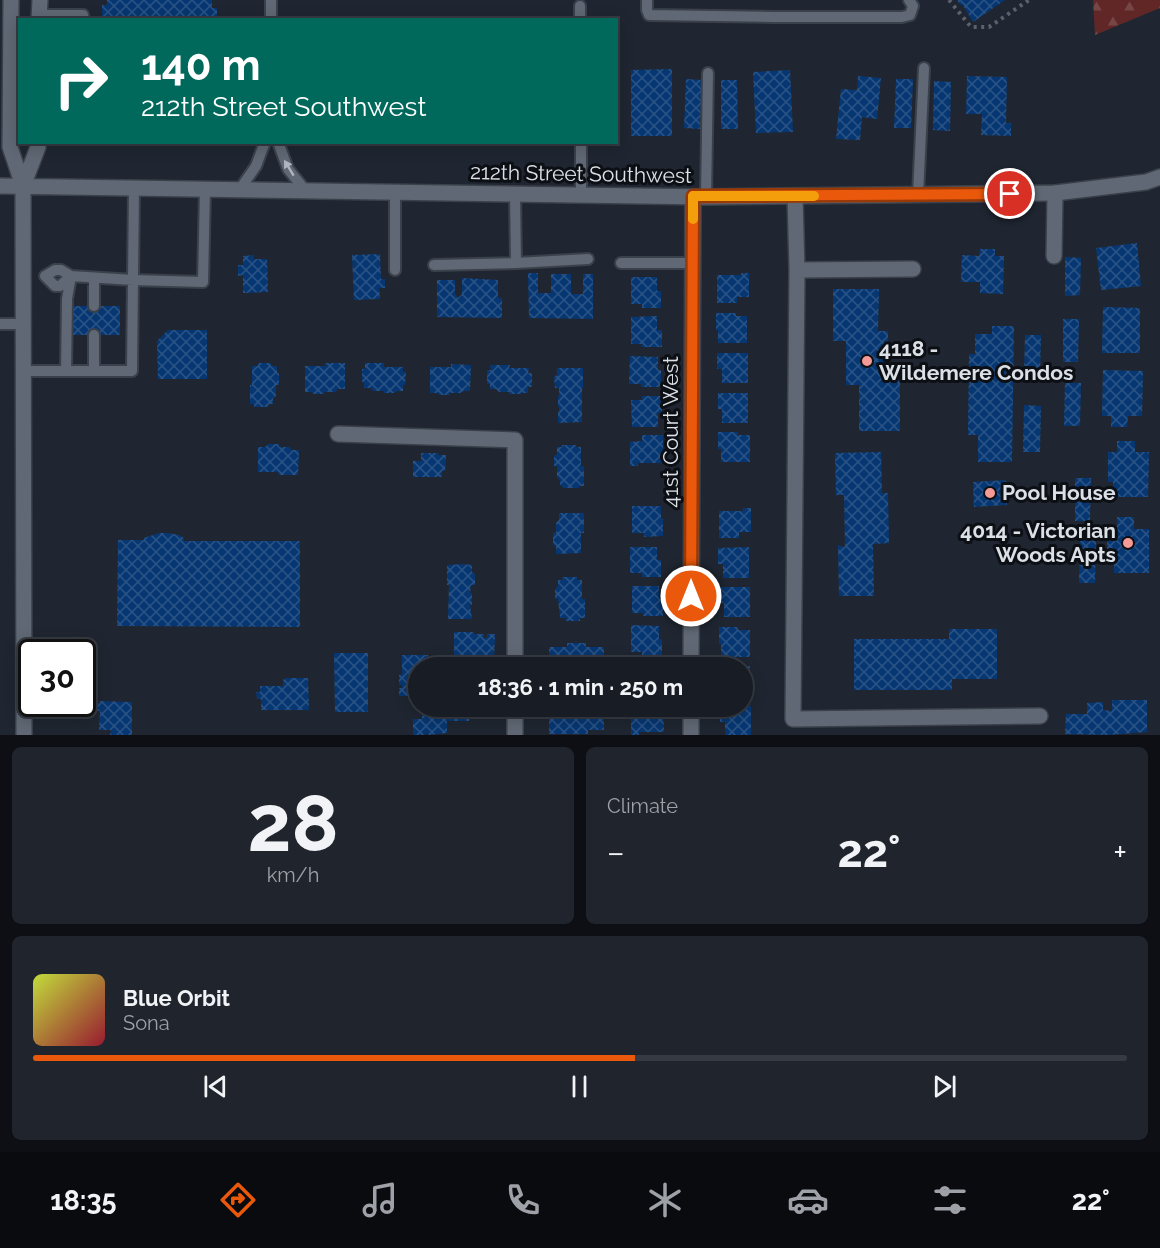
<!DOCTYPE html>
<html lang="en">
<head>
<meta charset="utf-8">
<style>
  :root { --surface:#171c25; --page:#20252d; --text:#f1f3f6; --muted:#9ea1a7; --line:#363a42; --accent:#ea580c }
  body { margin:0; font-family:Raleway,sans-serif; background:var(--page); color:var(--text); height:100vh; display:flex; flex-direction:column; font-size:22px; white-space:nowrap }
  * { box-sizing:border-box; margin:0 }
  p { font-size:20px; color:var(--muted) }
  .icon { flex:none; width:33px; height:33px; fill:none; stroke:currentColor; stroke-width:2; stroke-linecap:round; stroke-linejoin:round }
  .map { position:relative; height:735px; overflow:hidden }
  .details { display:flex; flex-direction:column; gap:12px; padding:12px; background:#0d0f14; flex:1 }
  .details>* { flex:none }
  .top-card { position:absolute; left:18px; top:18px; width:600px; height:126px; border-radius:0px; box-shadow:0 3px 15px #0003,0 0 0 2px var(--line); background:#00695c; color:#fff; overflow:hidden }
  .speed { position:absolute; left:18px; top:639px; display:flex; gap:12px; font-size:30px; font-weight:700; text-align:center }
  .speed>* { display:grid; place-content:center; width:78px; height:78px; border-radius:50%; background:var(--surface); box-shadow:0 3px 15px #0003,0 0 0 2px var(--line); line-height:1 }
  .speed .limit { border:3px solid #111; border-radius:9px; background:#fff; color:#111 }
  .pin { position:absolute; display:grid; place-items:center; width:51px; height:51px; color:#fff; margin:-26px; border:3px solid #fff; border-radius:50%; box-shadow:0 2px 6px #0007 }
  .me { position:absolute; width:66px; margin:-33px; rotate:0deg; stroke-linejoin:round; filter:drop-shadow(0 0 4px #0008) }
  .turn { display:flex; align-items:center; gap:21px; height:126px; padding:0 24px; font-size:27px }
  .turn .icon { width:78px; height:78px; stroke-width:2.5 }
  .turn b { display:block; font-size:42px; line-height:51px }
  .big { font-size:45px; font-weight:700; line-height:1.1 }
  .details .tile { flex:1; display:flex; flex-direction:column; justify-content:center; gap:9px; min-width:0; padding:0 21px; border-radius:9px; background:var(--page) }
  .details .dial { align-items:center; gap:0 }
  .dial b { font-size:78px; line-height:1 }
  .song { display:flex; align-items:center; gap:18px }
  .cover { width:72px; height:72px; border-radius:9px; background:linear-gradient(135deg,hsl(70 70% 55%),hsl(350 70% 35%)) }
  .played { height:6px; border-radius:3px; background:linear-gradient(90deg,var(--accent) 55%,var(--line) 55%) }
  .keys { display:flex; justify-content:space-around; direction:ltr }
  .heat { display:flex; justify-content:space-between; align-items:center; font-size:33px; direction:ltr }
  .details .tiles { flex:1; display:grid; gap:12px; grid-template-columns:1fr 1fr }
  .tile:last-child { grid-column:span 2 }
  .trip { position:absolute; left:408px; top:657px; width:345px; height:60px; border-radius:30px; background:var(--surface); box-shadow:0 3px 15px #0003,0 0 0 2px var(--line); font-weight:700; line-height:60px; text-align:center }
  .tabs { display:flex; height:96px; justify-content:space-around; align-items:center; background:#090b0f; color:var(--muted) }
  .tabs .icon { width:42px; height:42px }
  .tabs .on { color:var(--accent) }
  .tabs b { font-size:27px; color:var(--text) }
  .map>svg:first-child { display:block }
  .forest { fill:url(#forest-firs) }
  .building { fill:url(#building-cross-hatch) }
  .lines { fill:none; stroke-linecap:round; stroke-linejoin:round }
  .service-casing { stroke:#3b414a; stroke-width:14 }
  .minor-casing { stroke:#3b414a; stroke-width:18 }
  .secondary-casing { stroke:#3b414a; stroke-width:18 }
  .path { stroke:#5c626c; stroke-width:4; stroke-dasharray:3 4.5; stroke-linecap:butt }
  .service { stroke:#5f6874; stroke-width:10 }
  .minor { stroke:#5f6874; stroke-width:15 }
  .secondary { stroke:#5f6874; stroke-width:15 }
  .oneway { fill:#b0b6bf }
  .route-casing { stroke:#983908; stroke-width:15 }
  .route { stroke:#ea580c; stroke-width:10 }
  .slow { stroke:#f59e0b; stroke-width:10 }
  .poi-dot { fill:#f59b97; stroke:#0c0f14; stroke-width:2 }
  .labels { text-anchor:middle; stroke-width:6; stroke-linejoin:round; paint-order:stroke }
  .street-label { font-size:21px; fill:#dbe0e7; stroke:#0c0f14 }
  .poi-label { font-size:21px; font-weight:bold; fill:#dbe0e7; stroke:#0c0f14; text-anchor:start }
</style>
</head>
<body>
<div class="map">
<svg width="1160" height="735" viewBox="0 0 1160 735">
  <defs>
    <pattern id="forest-firs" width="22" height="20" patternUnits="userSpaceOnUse" patternTransform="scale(1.5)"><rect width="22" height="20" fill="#602726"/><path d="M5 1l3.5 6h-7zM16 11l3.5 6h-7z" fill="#764646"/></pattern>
    <pattern id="building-cross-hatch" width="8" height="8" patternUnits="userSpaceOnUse" patternTransform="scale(1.5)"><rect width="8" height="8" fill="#073772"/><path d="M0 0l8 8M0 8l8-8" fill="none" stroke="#2b5486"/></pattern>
  </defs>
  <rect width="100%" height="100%" fill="#1f2631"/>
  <!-- forest -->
  <path class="forest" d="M1093,0h67v8l-65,27z"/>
  <!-- building -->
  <path class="building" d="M107,0h105v8h5v12h-115v-15h5z
    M957,0h48l-32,22 -11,-18 -2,1z
    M672,69v67h-41v-66z
    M790,70l3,62 -37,1 -3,-61z
    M858,76l23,2 -4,41 -15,-2 -2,23 -24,-1 5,-50 16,1z
    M967,76l40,1 -1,46h5v13l-30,-1 1,-21h-16z
    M686,79l16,1 -2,49 -16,-1z
    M896,79h17l-2,49h-17z
    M721,80h16l1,49h-17z
    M934,81l17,1 -1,49 -17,-1z
    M1137,243l4,43 -40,4 -5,-42z
    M980,249h15v7h9l-1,38 -23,-1v-11h-19l1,-27 17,1z
    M380,254l1,25h4v9h-6l1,11 -26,1 -2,-45z
    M254,255v4h13l1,33 -25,1v-18l-5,1v-11h5v-9z
    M1065,257l16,1 -1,37 -15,1z
    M528,273h10v20h13v-19h20v20h12v-20h10v45l-64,-1z
    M741,273h8v24h-12v6h-20v-28h24z
    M631,277h26v14h4v17h-19v-4h-11z
    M462,278l36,2v17l4,2v19l-65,-1v-37h18v14l3,4 4,-4z
    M833,289h46l-1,42h10v49h12v51h-41v-46h-13v-44h-13z
    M71,306h49v29h-49z
    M1103,307l37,1v45h-38z
    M716,313h20v3h11v27h-29v-13h-2z
    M657,316v14h5v17h-20v-3h-11v-27z
    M1063,319h16l-1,43h-15z
    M992,326h22l-2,136h-34v-27h-10l1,-81h6v-20h17z
    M168,330h39v49h-49l-1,-38z
    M1025,335h16l-1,41h-16z
    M717,353h31v30h-26v-14h-5z
    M630,356l28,1v13h3v17h-20v-3h-12z
    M258,363h13v3h6v6l2,2v11h-3v11l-3,2v6h-4l-1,3h-14v-3h-4v-19h2v-19h6z
    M325,363h20v26h-7l-3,3h-11v2h-10l-3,-2h-6v-26h20z
    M365,363h19v4h19v5h3l-1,13h-2v6h-6l-3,2h-10v-2h-11l-2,-3h-7v-6h-2v-13h3z
    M451,364l20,1 -1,26h-7l-2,2h-11v2h-10l-3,-2h-7v-26h21z
    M490,365h20l-1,3h20l-1,5h4v14h-4v6h-5l-3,1h-11v-2h-10l-3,-3h-6v-5h-3v-14h4z
    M557,368h26v20h-1v34l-24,1v-10l1,-2v-4h-1v-11h1v-8h-4l-1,-11 3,-2z
    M1103,370l40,1 -1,45h-14l-1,11h-16v-11h-9z
    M1065,383h16l-1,43h-16z
    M718,393h30v30h-26v-14h-4z
    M642,396h20v17h-4v14h-26l-1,-27h11z
    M1024,405l17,1 -1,46h-17z
    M718,432h20v3h12v27h-29v-13h-3z
    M642,435h21v28h-25v3h-8v-24l12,-1z
    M1117,441h18v11h14l-1,45h-35v-15h-5v-30h9z
    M268,444h11v3h10l3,3h7l-1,25h-19l-1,-3h-20v-25h7z
    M562,445h14v2h5v19h3v20h-5v2h-15l-4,-3v-5l-3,-3v-11h-3v-10l3,-2v-7h5z
    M881,452l1,41h6l1,50 -16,1 1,52h-35l-1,-51 7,2 -1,-52h-8l-1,-42z
    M421,453h17v2h8l-1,16h-3v6h-29v-16h8z
    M1075,478h16l-1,43h-15z
    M1006,480l1,25 -33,2 -1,-25z
    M632,506h29v13h2v17l-19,1v-4h-12z
    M743,508h8v24h-12v6h-20v-27h24z
    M559,513h25v20h-3v20l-25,1v-7l-3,-3v-11h3v-10l3,-3z
    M1117,517h17v12h15v44h-35v-16h-7v-30h10z
    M159,533h9l11,2 5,3v3h116v86l-183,-1 1,-86h26v-2z
    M1080,540h16l-1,43h-16z
    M630,547h27v13h4v17h-19v-4h-12z
    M749,547v31h-26v-14h-5v-16z
    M463,564l9,1v7l3,2v11h-4l-1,8h2v12h-2l2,14h-24l1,-34h-2v-20z
    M563,577h14v3h5v19h3v19h-5v3h-14v-3h-6l-2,-19h-3v-10l3,-3v-6h4z
    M632,586h27v13h4v17h-20v-3h-11z
    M719,587h31v30h-26v-14h-5z
    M631,625l28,1v13h3v17h-20v-4h-11z
    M719,627h19v3h12v27h-29v-13h-2z
    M949,629h48v50h-45v11h-98v-51h95z
    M454,632h20v2h10v4h3v-4h8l-1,27h-6l-4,2h-10v-2h-11l-2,-3h-7z
    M567,643h19v4h18v21h-55v-21h18z
    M334,653h34v59h-33z
    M402,655h26v7l3,3v3h-13v27l-2,1h-17v-8h3v-3h-3v-10h3z
    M742,666h8v30h-8z
    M286,678h22l1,32h-48v-11h-4l-1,-7h4v-6h23v-6z
    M1112,700h35v32l-40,3 -42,-1 1,-20h21v-11l16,-1v8l9,1z
    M99,701l33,1v33h-22l1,-5h-12l1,-19h-3v-8h2z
    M447,706h24l-2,15h-22v12l-19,2v-2l-5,2h-10v-16h9v-9h25z
    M549,706h55v24h-16v4h-39z
    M643,706h20l1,26h-25v3h-8v-24h12z
    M720,706h31v29h-26v-13h-5z"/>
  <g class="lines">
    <defs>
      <path id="service" d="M271,0v20
        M647,0v10l2,5 124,2h129l8,-2 3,-9 -4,-6
        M580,6v14
        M39,15h44l1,5
        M278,142l10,27 17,21
        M581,142v53
        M240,189l16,-23 9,-24
        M395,192v78
        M515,194l1,69 72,-4
        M918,195l6,-127
        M706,197l2,-124
        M621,263h72
        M434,265l82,-2
        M55,270h6l10,6 -11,10h-5l-10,-10z
        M94,306v-27
        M0,324h23
        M23,371h109l2,-183
        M66,371l1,-72 4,-23 62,4 70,2 2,-93
        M94,371v-36"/>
      <path id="minor" d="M795,196l2,74 -4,449 247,-3
        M1054,256l1,-63
        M797,270l116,-1
        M338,434l177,6v228
        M691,668l2,-471
        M515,706v29
        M691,735v-29"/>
      <path id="secondary" d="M11,0l-1,147 13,39 1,549
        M39,20l1,-20
        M0,186l706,11 349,-4 91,-11 14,-5
        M23,186l15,-39v-5"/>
    </defs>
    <!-- service casing -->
    <use href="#service" class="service-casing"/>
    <!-- minor casing -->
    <use href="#minor" class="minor-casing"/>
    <!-- secondary casing -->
    <use href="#secondary" class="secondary-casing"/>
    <!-- path -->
    <path class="path" d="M949,0l22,27h18l40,-27"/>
    <!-- service -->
    <use href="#service" class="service"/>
    <!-- minor -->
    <use href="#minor" class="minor"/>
    <!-- secondary -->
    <use href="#secondary" class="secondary"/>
  </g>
  <!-- one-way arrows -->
  <defs><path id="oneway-solid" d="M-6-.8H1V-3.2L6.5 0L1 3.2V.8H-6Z" transform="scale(1.5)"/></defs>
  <use class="oneway" href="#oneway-solid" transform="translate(289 168) rotate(-121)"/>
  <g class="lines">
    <defs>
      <path id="route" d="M691,596l2,-400 317,-2"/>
    </defs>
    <!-- route casing -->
    <use href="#route" class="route-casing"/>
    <!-- route -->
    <use href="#route" class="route"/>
    <!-- slow -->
    <path class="slow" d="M693,219v-23h121"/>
  </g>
  <!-- markers -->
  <g class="poi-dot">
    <circle cx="867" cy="361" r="6"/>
    <circle cx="990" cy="493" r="6"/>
    <circle cx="1128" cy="543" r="6"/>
  </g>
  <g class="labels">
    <!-- street labels -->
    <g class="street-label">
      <text transform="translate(581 174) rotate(1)" y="7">212th Street Southwest</text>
      <text transform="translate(671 432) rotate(-90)" y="7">41st Court West</text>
    </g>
    <!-- poi labels -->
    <g class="poi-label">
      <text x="879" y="356">4118 -<tspan x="879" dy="24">Wildemere Condos</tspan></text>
      <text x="1002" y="500">Pool House</text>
      <text x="1116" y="538" text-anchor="end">4014 - Victorian<tspan x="1116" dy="24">Woods Apts</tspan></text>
    </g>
  </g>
</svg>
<div class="speed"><div class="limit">30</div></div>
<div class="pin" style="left:1010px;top:194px;background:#d93025"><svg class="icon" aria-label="arrive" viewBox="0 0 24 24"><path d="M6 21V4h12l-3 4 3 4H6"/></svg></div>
<svg class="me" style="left:691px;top:596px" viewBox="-20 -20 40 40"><circle r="17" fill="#ea580c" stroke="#fff" stroke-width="3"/><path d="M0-11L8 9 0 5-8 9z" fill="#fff"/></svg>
<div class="trip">18:36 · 1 min · 250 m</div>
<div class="top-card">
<div class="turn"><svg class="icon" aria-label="right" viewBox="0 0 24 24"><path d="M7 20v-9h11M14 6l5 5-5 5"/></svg><div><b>140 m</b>212th Street Southwest</div></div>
</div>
</div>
<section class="details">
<div class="tiles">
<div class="tile dial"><b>28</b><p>km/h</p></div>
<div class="tile"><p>Climate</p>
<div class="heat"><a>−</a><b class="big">22°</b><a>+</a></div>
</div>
<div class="tile">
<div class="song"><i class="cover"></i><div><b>Blue Orbit</b><p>Sona</p></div></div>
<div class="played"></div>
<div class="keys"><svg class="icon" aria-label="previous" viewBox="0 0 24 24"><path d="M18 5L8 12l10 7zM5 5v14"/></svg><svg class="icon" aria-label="pause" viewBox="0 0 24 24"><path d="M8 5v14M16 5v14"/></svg><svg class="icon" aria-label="next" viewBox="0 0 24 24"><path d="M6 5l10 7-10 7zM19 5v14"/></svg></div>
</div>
</div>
</section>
<nav class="tabs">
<b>18:35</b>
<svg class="icon on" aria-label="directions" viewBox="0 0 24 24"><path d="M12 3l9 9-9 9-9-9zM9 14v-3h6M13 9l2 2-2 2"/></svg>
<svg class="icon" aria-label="music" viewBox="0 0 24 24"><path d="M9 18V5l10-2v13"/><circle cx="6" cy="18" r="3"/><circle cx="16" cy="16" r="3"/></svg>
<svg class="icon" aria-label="phone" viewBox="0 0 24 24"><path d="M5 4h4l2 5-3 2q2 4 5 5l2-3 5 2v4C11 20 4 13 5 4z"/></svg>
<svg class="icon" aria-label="climate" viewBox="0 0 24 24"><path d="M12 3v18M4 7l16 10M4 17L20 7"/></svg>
<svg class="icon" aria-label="car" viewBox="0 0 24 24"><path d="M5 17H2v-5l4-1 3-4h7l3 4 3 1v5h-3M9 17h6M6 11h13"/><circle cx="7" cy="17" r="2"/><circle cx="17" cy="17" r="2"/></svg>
<svg class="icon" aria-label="filters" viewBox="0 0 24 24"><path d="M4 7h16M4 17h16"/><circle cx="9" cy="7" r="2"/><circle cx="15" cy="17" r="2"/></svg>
<b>22°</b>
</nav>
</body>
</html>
